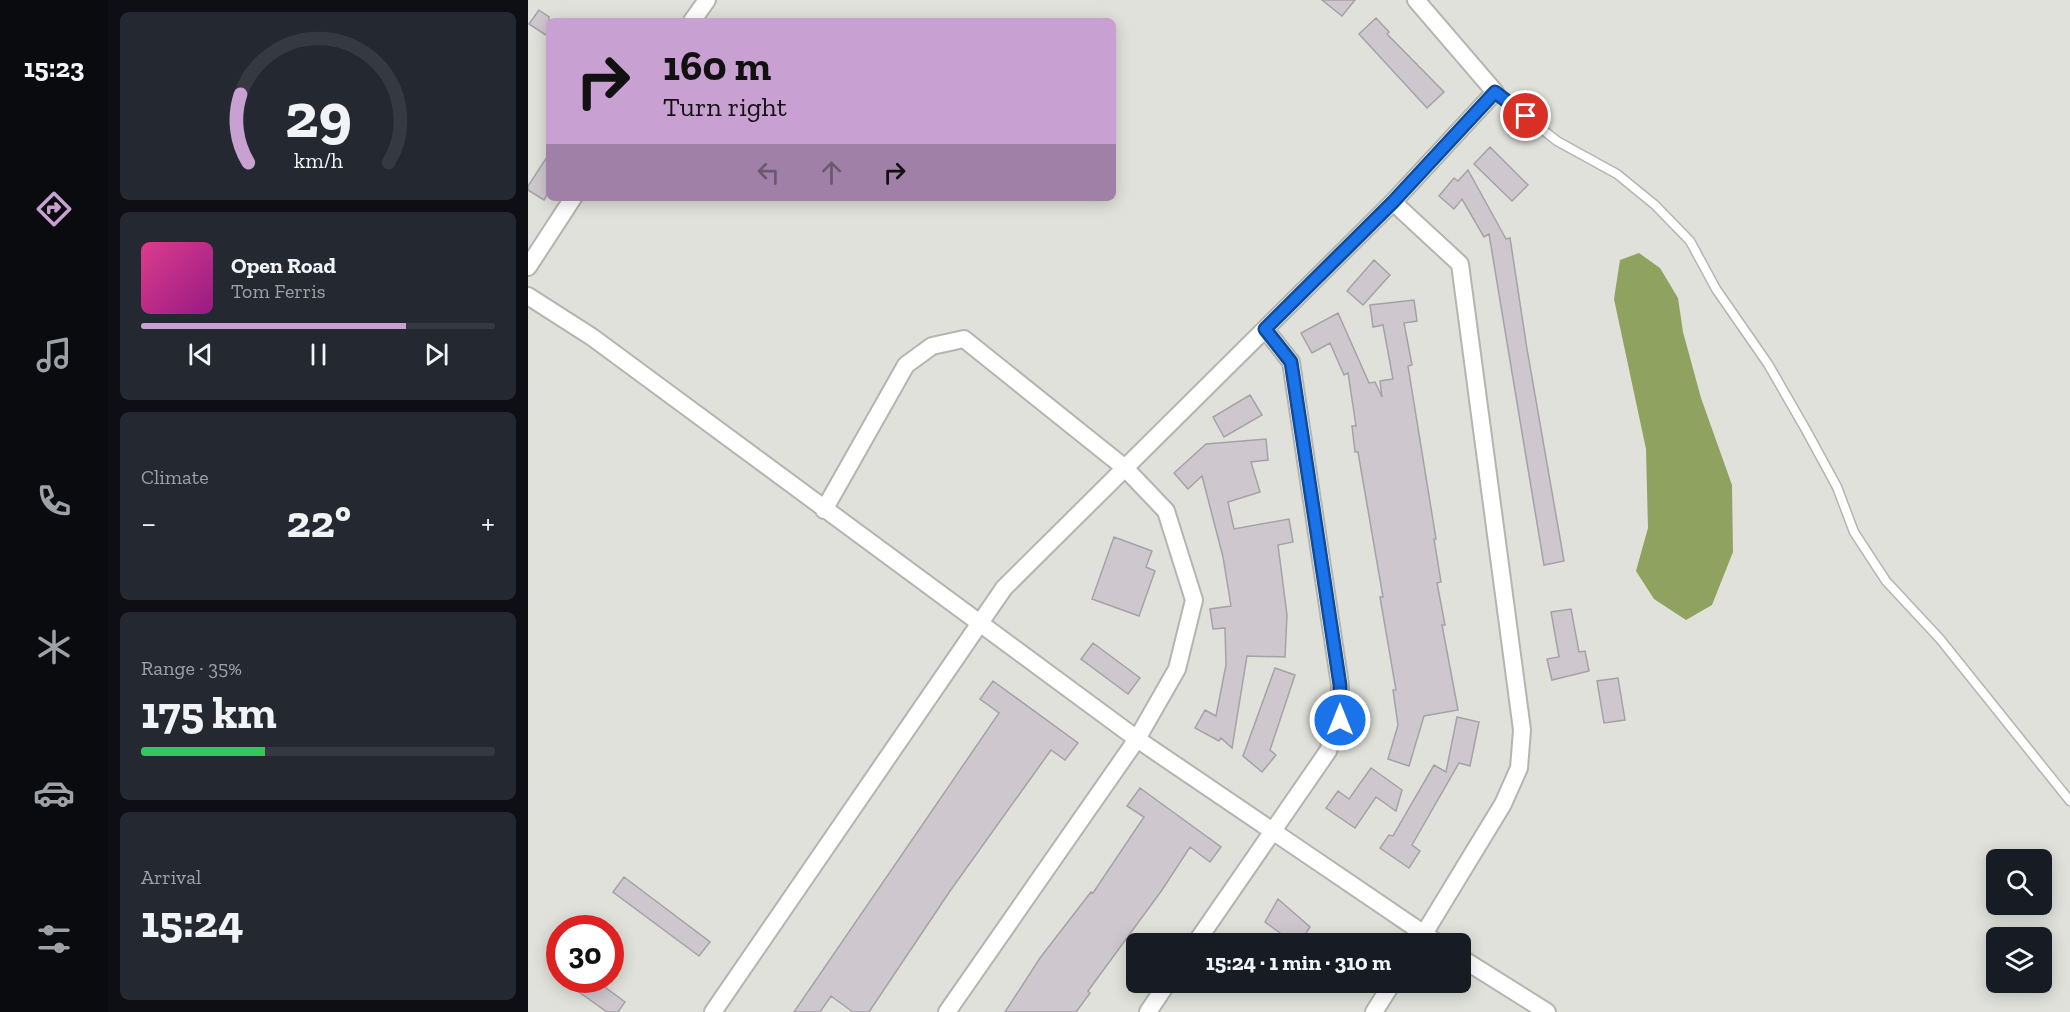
<!DOCTYPE html>
<html lang="en">
<head>
<meta charset="utf-8">
<style>
  :root { --surface:#171b24; --page:#242831; --text:#f1f3f6; --muted:#9ea1a6; --line:#363941; --accent:#c8a0d1 }
  body { margin:0; font-family:"Zilla Slab",serif; background:var(--page); color:var(--text); height:100vh; display:flex; flex-direction:column; font-size:22px; white-space:nowrap }
  * { box-sizing:border-box; margin:0 }
  p { font-size:20px; color:var(--muted) }
  .icon { flex:none; width:33px; height:33px; fill:none; stroke:currentColor; stroke-width:2; stroke-linecap:round; stroke-linejoin:round }
  .map { position:relative; flex:1; overflow:hidden }
  .panel { display:flex; flex-direction:column; gap:12px; padding:12px; background:#0d0f14; width:420px }
  .panel>* { flex:none }
  .banner { position:absolute; left:18px; top:18px; width:570px; height:183px; border-radius:9px; box-shadow:0 3px 15px #0003; background:#c8a0d1; color:#111; overflow:hidden }
  .fabs { position:absolute; left:1458px; top:849px; display:grid; gap:12px }
  .fabs a { display:grid; place-items:center; width:66px; height:66px; border-radius:9px; background:var(--surface); box-shadow:0 3px 15px #0003; font-size:30px }
  .speed { position:absolute; left:18px; top:915px; display:flex; gap:12px; font-size:30px; font-weight:700; text-align:center }
  .speed>* { display:grid; place-content:center; width:78px; height:78px; border-radius:50%; background:var(--surface); box-shadow:0 3px 15px #0003; line-height:1 }
  .speed .limit { border:9px solid #d22; background:#fff; color:#111 }
  .pin { position:absolute; display:grid; place-items:center; width:51px; height:51px; color:#fff; margin:-26px; border:3px solid #fff; border-radius:50%; box-shadow:0 2px 6px #0007 }
  .me { position:absolute; width:66px; margin:-33px; rotate:0deg; stroke-linejoin:round; filter:drop-shadow(0 0 4px #0008) }
  .turn { display:flex; align-items:center; gap:21px; height:126px; padding:0 18px; font-size:27px }
  .turn .icon { width:78px; height:78px; stroke-width:2.5 }
  .turn b { display:block; font-size:42px; line-height:51px }
  .lanes { display:flex; align-items:center; height:57px; padding:0 18px; background:#0003; justify-content:center; gap:30px; direction:ltr }
  .lanes .off { opacity:.35 }
  .big { font-size:45px; font-weight:700; line-height:1.1 }
  .panel .card { flex:1; display:flex; flex-direction:column; justify-content:center; gap:9px; min-width:0; padding:0 21px; border-radius:9px; background:var(--page) }
  .panel .dial { align-items:center; gap:0 }
  .dial svg { height:156px; overflow:visible; fill:none; stroke:var(--line); stroke-width:7; stroke-linecap:round; text-anchor:middle }
  .dial text { fill:var(--text); stroke:none }
  .song { display:flex; align-items:center; gap:18px }
  .cover { width:72px; height:72px; border-radius:9px; background:linear-gradient(135deg,hsl(330 70% 55%),hsl(310 70% 35%)) }
  .played { height:6px; border-radius:3px; background:linear-gradient(90deg,var(--accent) 75%,var(--line) 75%) }
  .keys { display:flex; justify-content:space-around; direction:ltr }
  .heat { display:flex; justify-content:space-between; align-items:center; font-size:33px; direction:ltr }
  .charge { height:9px; border-radius:4px; background:linear-gradient(90deg,#34c759 35%,var(--line) 0) }
  .trip { position:absolute; left:598px; top:933px; width:345px; height:60px; border-radius:9px; background:var(--surface); box-shadow:0 3px 15px #0003; font-weight:700; line-height:60px; text-align:center }
  main { display:flex; flex:1; min-height:0 }
  .tab-bar { display:flex; flex-direction:column; width:108px; justify-content:space-around; align-items:center; background:#090b0e; color:var(--muted) }
  .tab-bar .icon { width:42px; height:42px }
  .tab-bar .on { color:var(--accent) }
  .tab-bar b { font-size:27px; color:var(--text) }
  .map>svg:first-child { display:block }
  .water { fill:#90a260 }
  .building { fill:#cec8ce; stroke:#a6a1a7; stroke-width:1.5 }
  .lines { fill:none; stroke-linecap:round; stroke-linejoin:round }
  .service-casing { stroke:#b3b5ae; stroke-width:11 }
  .minor-casing { stroke:#b3b5ae; stroke-width:20 }
  .service { stroke:#fff; stroke-width:8 }
  .minor { stroke:#fff; stroke-width:16 }
  .route-casing { stroke:#114b97; stroke-width:15 }
  .route { stroke:#1a73e8; stroke-width:10 }
</style>
</head>
<body>
<main>
<nav class="tab-bar">
<b>15:23</b>
<svg class="icon on" aria-label="directions" viewBox="0 0 24 24"><path d="M12 3l9 9-9 9-9-9zM9 14v-3h6M13 9l2 2-2 2"/></svg>
<svg class="icon" aria-label="music" viewBox="0 0 24 24"><path d="M9 18V5l10-2v13"/><circle cx="6" cy="18" r="3"/><circle cx="16" cy="16" r="3"/></svg>
<svg class="icon" aria-label="phone" viewBox="0 0 24 24"><path d="M5 4h4l2 5-3 2q2 4 5 5l2-3 5 2v4C11 20 4 13 5 4z"/></svg>
<svg class="icon" aria-label="climate" viewBox="0 0 24 24"><path d="M12 3v18M4 7l16 10M4 17L20 7"/></svg>
<svg class="icon" aria-label="car" viewBox="0 0 24 24"><path d="M5 17H2v-5l4-1 3-4h7l3 4 3 1v5h-3M9 17h6M6 11h13"/><circle cx="7" cy="17" r="2"/><circle cx="17" cy="17" r="2"/></svg>
<svg class="icon" aria-label="filters" viewBox="0 0 24 24"><path d="M4 7h16M4 17h16"/><circle cx="9" cy="7" r="2"/><circle cx="15" cy="17" r="2"/></svg>
</nav>
<section class="panel">
<div class="card dial"><svg viewBox="0 0 100 80">
<path d="M14 69A42 42 0 1 1 86 69"/>
<path d="M14 69A42 42 0 0 1 10 34" stroke="#c8a0d1"/>
<text x="50" y="56" font-size="32" font-weight="700">29</text>
<text x="50" y="72" font-size="11">km/h</text>
</svg></div>
<div class="card">
<div class="song"><i class="cover"></i><div><b>Open Road</b><p>Tom Ferris</p></div></div>
<div class="played"></div>
<div class="keys"><svg class="icon" aria-label="previous" viewBox="0 0 24 24"><path d="M18 5L8 12l10 7zM5 5v14"/></svg><svg class="icon" aria-label="pause" viewBox="0 0 24 24"><path d="M8 5v14M16 5v14"/></svg><svg class="icon" aria-label="next" viewBox="0 0 24 24"><path d="M6 5l10 7-10 7zM19 5v14"/></svg></div>
</div>
<div class="card"><p>Climate</p>
<div class="heat"><a>−</a><b class="big">22°</b><a>+</a></div>
</div>
<div class="card"><p>Range · 35%</p><b class="big">175 km</b><div class="charge"></div></div>
<div class="card"><p>Arrival</p><b class="big">15:24</b></div>
</section>
<div class="map">
<svg width="1542" height="1012" viewBox="0 0 1542 1012">
  <rect width="100%" height="100%" fill="#dfe1da"/>
  <!-- water -->
  <path class="water" d="M1111,253l21,15 18,30 5,34 18,66 31,87 1,67 -21,53 -26,15 -32,-21 -18,-28 12,-43 -2,-79 -32,-150 6,-39z"/>
  <!-- building -->
  <path class="building" d="M794,0h33l-13,16z
    M11,10l10,7v20l-20,-13z
    M848,18l13,14 -2,2 57,58 -17,16 -68,-74z
    M962,147l38,38 -16,16 -38,-37z
    M21,154v38l-5,8 -16,-10v-4z
    M940,170l38,69 4,-1 17,111 37,212 -20,4 -55,-331 -5,3 -22,-38 -8,10 -15,-13 15,-18 4,3z
    M846,260l16,15 -27,30 -16,-14z
    M886,300l3,21 -13,2 8,42 -4,1 28,173h-2l7,43 -4,1 8,42h-3l16,85 -34,6 -15,50 -21,-7 10,-34 -5,-35h3l-16,-93h3l-25,-145h-3l-3,-26h4l-8,-53 -4,2 -14,-32 -18,10 -11,-20 37,-20 31,70 6,-1 7,15 -2,-16 13,-2 -10,-54 -10,2 -3,-22z
    M722,395l12,20 -38,22 -11,-20z
    M738,439l2,21 -17,2 9,30 -32,10 6,27 55,-10 4,23 -15,3 9,70 -2,42 -38,-1 -15,92 -11,-10 -2,3 -24,-13 10,-18 11,6 10,-51 -1,-37 -12,1 -3,-20 21,-3 -8,-49 -21,-81 -14,13 -14,-16 32,-29z
    M586,537l38,14 -6,16 9,4 -16,45 -47,-17z
    M1043,609l8,43 6,-1 4,20 -37,9 -5,-21 12,-2 -8,-45z
    M565,643l47,35 -12,16 -47,-35z
    M747,668l20,7 -25,75 6,5 -14,17 -19,-16z
    M1090,678l7,42 -21,3 -7,-42z
    M465,681l85,62 -13,17 -14,-10 -101,141 -81,121h-16l-22,-16 -11,16h-26l205,-299 -19,-14z
    M929,717l22,5 -9,44 -11,-3 -47,82 8,6 -11,17 -29,-20 9,-13 4,1 41,-71 12,7z
    M843,768l31,22 -6,21 -20,-14 -21,31 -29,-20 12,-17 11,8z
    M612,788l81,59 -11,15 -20,-15 -28,43 -74,101 2,2 -14,19h-71l35,-54 51,-66 2,1 51,-76 -17,-11z
    M96,877l86,65 -11,14 -86,-64z
    M750,899l32,28 -11,17h-4l-30,-22z
    M34,980h33l30,22 -7,10h-11z"/>
  <g class="lines">
    <defs>
      <path id="service" d="M967,92l62,49 60,33 38,31 35,36 26,48 52,75 38,66 31,57 17,45 32,49 54,58 130,162"/>
      <path id="minor" d="M164,21l15,-21
        M865,202l67,62 62,466 -3,38 -16,36 -84,138
        M0,267l45,-69
        M0,296l64,41 545,402 302,205
        M296,510l82,-145 26,-19 32,-7 161,129 41,43 28,89 -17,69 -40,70 -190,273
        M667,944l133,-193 11,-31 1,-35 -49,-323 -26,-33
        M933,958l86,54
        M185,1012l291,-424 389,-386 102,-110 -79,-92
        M620,1012l20,-30
        M846,1012l19,-30"/>
    </defs>
    <!-- service casing -->
    <use href="#service" class="service-casing"/>
    <!-- minor casing -->
    <use href="#minor" class="minor-casing"/>
    <!-- service -->
    <use href="#service" class="service"/>
    <!-- minor -->
    <use href="#minor" class="minor"/>
  </g>
  <g class="lines">
    <defs>
      <path id="route" d="M812,720v-35l-49,-323 -26,-33 128,-127 102,-110 31,24"/>
    </defs>
    <!-- route casing -->
    <use href="#route" class="route-casing"/>
    <!-- route -->
    <use href="#route" class="route"/>
  </g>
</svg>
<div class="fabs">
<a><svg class="icon" aria-label="search" viewBox="0 0 24 24"><circle cx="10" cy="10" r="6"/><path d="M15 15l6 6"/></svg></a>
<a><svg class="icon" aria-label="layers" viewBox="0 0 24 24"><path d="M12 4l9 5-9 5-9-5zM3 14l9 5 9-5"/></svg></a>
</div>
<div class="speed"><div class="limit">30</div></div>
<div class="pin" style="left:998px;top:116px;background:#d93025"><svg class="icon" aria-label="arrive" viewBox="0 0 24 24"><path d="M6 21V4h12l-3 4 3 4H6"/></svg></div>
<svg class="me" style="left:812px;top:720px" viewBox="-20 -20 40 40"><circle r="17" fill="#1a73e8" stroke="#fff" stroke-width="3"/><path d="M0-11L8 9 0 5-8 9z" fill="#fff"/></svg>
<div class="trip">15:24 · 1 min · 310 m</div>
<div class="banner">
<div class="turn"><svg class="icon" aria-label="right" viewBox="0 0 24 24"><path d="M7 20v-9h11M14 6l5 5-5 5"/></svg><div><b>160 m</b>Turn right</div></div>
<div class="lanes"><svg class="icon off" aria-label="left" viewBox="0 0 24 24"><path d="M17 20v-9H6M10 6l-5 5 5 5"/></svg><svg class="icon off" aria-label="ahead" viewBox="0 0 24 24"><path d="M12 20V5M6 11l6-6 6 6"/></svg><svg class="icon" aria-label="right" viewBox="0 0 24 24"><path d="M7 20v-9h11M14 6l5 5-5 5"/></svg></div>
</div>
</div>
</main>
</body>
</html>
